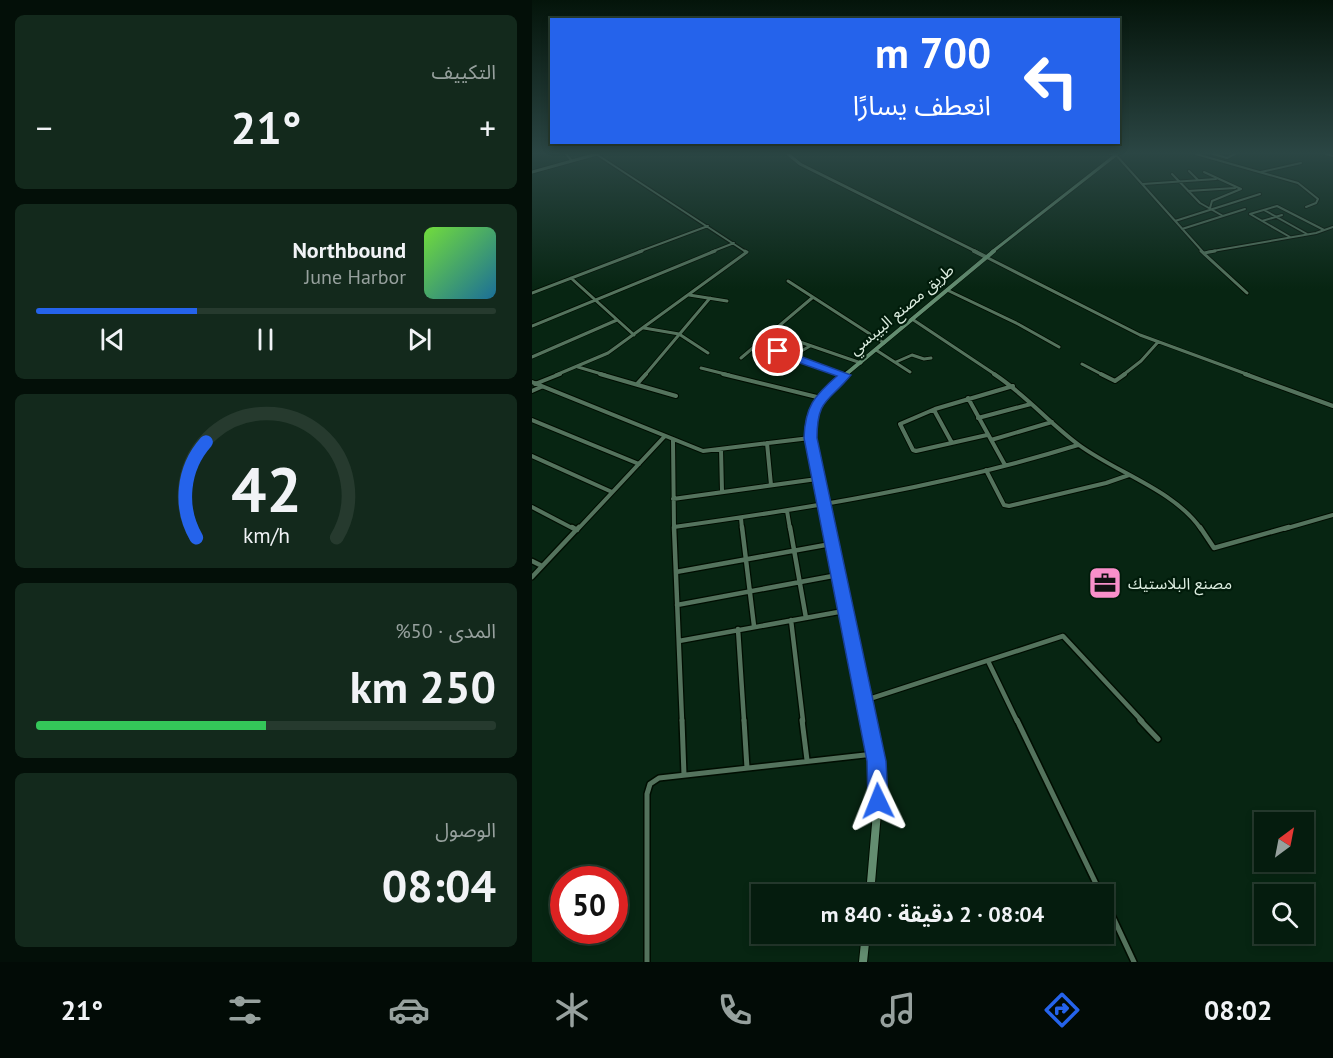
<!DOCTYPE html>
<html lang="ar">
<head>
<meta charset="utf-8">
<style>
  :root { --surface:#051c0e; --page:#13291c; --text:#f1f3f6; --muted:#97a19e; --line:#263a2e; --accent:#2563eb }
  body { margin:0; font-family:"PT Sans","Noto Sans Arabic",sans-serif; background:var(--page); color:var(--text); direction:rtl; height:100vh; display:flex; flex-direction:column; font-size:22px; white-space:nowrap }
  * { box-sizing:border-box; margin:0 }
  p { font-size:20px; color:var(--muted) }
  .icon { flex:none; width:33px; height:33px; fill:none; stroke:currentColor; stroke-width:2; stroke-linecap:round; stroke-linejoin:round }
  .map { position:relative; flex:1; overflow:hidden; direction:ltr }
  .drawer { display:flex; flex-direction:column; gap:15px; padding:15px; background:#030f08; width:532px }
  .drawer>* { flex:none }
  .guide { position:absolute; left:18px; top:18px; width:570px; height:126px; border-radius:0px; box-shadow:0 3px 9px #0003,0 0 0 2px var(--line); direction:rtl; background:#2563eb; color:#fff; overflow:hidden }
  .needle { width:39px; rotate:32deg }
  .buttons { position:absolute; left:722px; top:812px; display:grid; gap:12px }
  .buttons a { display:grid; place-items:center; width:60px; height:60px; border-radius:0px; background:var(--surface); box-shadow:0 3px 9px #0003,0 0 0 2px var(--line); font-size:30px }
  .speed { position:absolute; left:18px; top:866px; display:flex; gap:12px; font-size:30px; font-weight:700; text-align:center }
  .speed>* { display:grid; place-content:center; width:78px; height:78px; border-radius:50%; background:var(--surface); box-shadow:0 3px 9px #0003,0 0 0 2px var(--line); line-height:1 }
  .speed .limit { border:9px solid #d22; background:#fff; color:#111 }
  .pin { position:absolute; display:grid; place-items:center; width:51px; height:51px; color:#fff; margin:-26px; border:3px solid #fff; border-radius:50%; box-shadow:0 2px 6px #0007 }
  .me { position:absolute; width:66px; margin:-33px; rotate:358deg; stroke-linejoin:round; filter:drop-shadow(0 0 4px #0008) }
  .turn { display:flex; align-items:center; gap:21px; height:126px; padding:0 30px; font-size:27px }
  .turn .icon { width:78px; height:78px; stroke-width:2.5 }
  .turn b { display:block; font-size:42px; line-height:51px }
  .big { font-size:45px; font-weight:700; line-height:1.1 }
  .drawer .widget { flex:1; display:flex; flex-direction:column; justify-content:center; gap:9px; min-width:0; padding:0 21px; border-radius:9px; background:var(--page) }
  .drawer .dial { align-items:center; gap:0 }
  .dial svg { height:156px; overflow:visible; fill:none; stroke:var(--line); stroke-width:7; stroke-linecap:round; text-anchor:middle }
  .dial text { fill:var(--text); stroke:none }
  .song { display:flex; align-items:center; gap:18px }
  .cover { width:72px; height:72px; border-radius:9px; background:linear-gradient(135deg,hsl(100 70% 55%),hsl(200 70% 35%)) }
  .played { height:6px; border-radius:3px; background:linear-gradient(90deg,var(--accent) 35%,var(--line) 35%) }
  .keys { display:flex; justify-content:space-around; direction:ltr }
  .heat { display:flex; justify-content:space-between; align-items:center; font-size:33px; direction:ltr }
  .charge { height:9px; border-radius:4px; background:linear-gradient(90deg,#34c759 50%,var(--line) 0) }
  .trip { position:absolute; left:219px; top:884px; width:363px; height:60px; border-radius:0px; background:var(--surface); box-shadow:0 3px 9px #0003,0 0 0 2px var(--line); font-weight:700; line-height:60px; text-align:center; direction:rtl }
  .tabs { display:flex; height:96px; justify-content:space-around; align-items:center; background:#020b06; color:var(--muted) }
  .tabs .icon { width:42px; height:42px }
  .tabs .selected { color:var(--accent) }
  .tabs b { font-size:27px; color:var(--text) }
  main { display:flex; flex:1; min-height:0 }
  .map>svg:first-child { display:block }
  .lines { fill:none; stroke-linecap:round; stroke-linejoin:round }
  .minor-far4-casing { stroke:#000d01; stroke-width:4 }
  .minor-far3-casing { stroke:#000d01; stroke-width:4.5 }
  .minor-far2-casing { stroke:#000d01; stroke-width:6 }
  .minor-far1-casing { stroke:#000d01; stroke-width:7 }
  .minor-casing { stroke:#000d01; stroke-width:8 }
  .tertiary-far1-casing { stroke:#000d01; stroke-width:4.5 }
  .tertiary-casing { stroke:#000d01; stroke-width:5 }
  .secondary-far4-casing { stroke:#000d01; stroke-width:4.5 }
  .secondary-far3-casing { stroke:#000d01; stroke-width:5 }
  .secondary-far2-casing { stroke:#000d01; stroke-width:8 }
  .secondary-far1-casing { stroke:#000d01; stroke-width:8 }
  .secondary-casing { stroke:#000d01; stroke-width:10 }
  .minor-far4 { stroke:#54735d; stroke-width:2 }
  .minor-far3 { stroke:#54735d; stroke-width:3 }
  .minor-far2 { stroke:#54735d; stroke-width:4 }
  .minor-far1 { stroke:#54735d; stroke-width:4.5 }
  .minor { stroke:#54735d; stroke-width:5 }
  .tertiary-far1 { stroke:#54735d; stroke-width:3 }
  .tertiary { stroke:#54735d; stroke-width:4 }
  .secondary-far4 { stroke:#638d70; stroke-width:3 }
  .secondary-far3 { stroke:#638d70; stroke-width:4 }
  .secondary-far2 { stroke:#638d70; stroke-width:5 }
  .secondary-far1 { stroke:#638d70; stroke-width:6 }
  .secondary { stroke:#638d70; stroke-width:8 }
  .route { fill:#2563eb; stroke:#184099; stroke-width:1.5 }
  .labels { text-anchor:middle; stroke-width:4.5; stroke-linejoin:round; paint-order:stroke }
  .street-label { font-size:16px; fill:#ddeee1; stroke:#001b0a }
  .poi-label { font-size:16px; fill:#ddeee1; stroke:#001b0a; text-anchor:start }
</style>
</head>
<body>
<main>
<div class="map">
<svg width="801" height="962" viewBox="0 0 801 962">
  <rect width="100%" height="100%" fill="#072512"/>
  <g class="lines">
    <defs>
      <path id="minor-far4" d="M34,154l6,7
        M64,154l150,98
        M578,154l6,1 87,97
        M664,154l102,29 20,16 -2,4 -10,4
        M681,154l14,4 8,-4
        M794,154l7,2
        M657,171l9,9
        M672,172l37,17 -29,12 -2,7
        M729,172l40,-9
        M640,174l28,29 23,13
        M611,184l73,-5
        M656,191l47,-3
        M732,210l43,24
        M643,221l85,-27
        M730,221l20,-6
        M650,229l63,-20
        M758,237l-40,-23 27,-8 47,24
        M106,252l70,-26
        M179,252l23,-9
        M675,252l109,-19 17,-6"/>
      <path id="minor-far3" d="M669,251l46,42
        M672,253l11,-2
        M454,257l154,78 109,40
        M39,278l63,57
        M256,281l96,62
        M415,290l71,34 41,23
        M0,293l110,-42
        M157,295l38,6
        M380,319l84,56
        M0,326l183,-75
        M112,328l35,6 29,19
        M239,332l90,31
        M228,343l84,32
        M344,350l34,22
        M261,356l17,-10
        M0,357l85,-37
        M209,358l71,-60
        M364,362l16,-7 12,4 7,-1
        M550,364l21,11
        M46,367l27,8
        M169,368l28,7
        M234,368l16,-15
        M24,375l52,-22 139,-101 -2,-1
        M113,375l65,-77
        M591,375l18,-14 17,-19"/>
      <path id="minor-far2" d="M68,374l76,22
        M191,374l98,24
        M308,374l6,2
        M462,374c31,20 55,49 85,71 38,28 95,45 122,84
        M569,374l14,7 10,-7
        M713,374l88,32
        M0,382l171,69 107,-13
        M3,384l25,-10
        M105,384l9,-10
        M0,391l9,-4
        M436,398l37,67
        M402,410l18,33
        M446,418l53,-14
        M0,420l107,44
        M455,435l-71,16 -3,-1 -13,-26 35,-15 78,-23
        M141,440l1,89
        M459,440l61,-18
        M235,443l4,42
        M189,449l1,43
        M0,456l80,36
        M454,470l18,35 5,1 97,-23 23,-8
        M141,499l144,-20
        M0,507l42,22
        M255,511l3,18
        M209,518l1,11
        M142,527c137,-19 272,-41 404,-82
        M46,529l86,-92
        M752,529l49,-14"/>
      <path id="minor-far1" d="M40,527l5,3
        M142,527l8,194
        M210,527l12,99
        M258,527l16,91
        M668,527l14,21 75,-21
        M0,561l10,5
        M144,572l155,-28
        M0,577l47,-50
        M145,605l161,-30
        M259,620l12,101
        M206,629l6,92
        M147,641l165,-30
        M456,661l29,60
        M331,701l200,-65 79,85"/>
      <path id="minor" d="M150,720l2,55
        M212,720l3,48
        M270,720l5,40
        M485,720l84,174
        M608,720l18,19
        M572,898l30,64
        M115,962v-168l3,-10 9,-6 215,-24"/>
      <path id="tertiary-far1" d="M256,154l12,10 177,88
        M0,172l65,-18"/>
      <path id="tertiary" d="M442,251l12,6"/>
      <path id="secondary-far4" d="M460,252l125,-98"/>
      <path id="secondary-far3" d="M313,375l149,-124"/>
      <path id="secondary-far2" d="M296,529c-5,-29 -23,-85 -17,-112 4,-18 23,-32 36,-43"/>
      <path id="secondary-far1" d="M296,527l40,194"/>
      <path id="secondary" d="M335,720l11,53v28l-8,93
        M331,962l3,-29"/>
    </defs>
    <!-- minor-far4 casing -->
    <use href="#minor-far4" class="minor-far4-casing"/>
    <!-- minor-far3 casing -->
    <use href="#minor-far3" class="minor-far3-casing"/>
    <!-- minor-far2 casing -->
    <use href="#minor-far2" class="minor-far2-casing"/>
    <!-- minor-far1 casing -->
    <use href="#minor-far1" class="minor-far1-casing"/>
    <!-- minor casing -->
    <use href="#minor" class="minor-casing"/>
    <!-- tertiary-far1 casing -->
    <use href="#tertiary-far1" class="tertiary-far1-casing"/>
    <!-- tertiary casing -->
    <use href="#tertiary" class="tertiary-casing"/>
    <!-- secondary-far4 casing -->
    <use href="#secondary-far4" class="secondary-far4-casing"/>
    <!-- secondary-far3 casing -->
    <use href="#secondary-far3" class="secondary-far3-casing"/>
    <!-- secondary-far2 casing -->
    <use href="#secondary-far2" class="secondary-far2-casing"/>
    <!-- secondary-far1 casing -->
    <use href="#secondary-far1" class="secondary-far1-casing"/>
    <!-- secondary casing -->
    <use href="#secondary" class="secondary-casing"/>
    <!-- minor-far4 -->
    <use href="#minor-far4" class="minor-far4"/>
    <!-- minor-far3 -->
    <use href="#minor-far3" class="minor-far3"/>
    <!-- minor-far2 -->
    <use href="#minor-far2" class="minor-far2"/>
    <!-- minor-far1 -->
    <use href="#minor-far1" class="minor-far1"/>
    <!-- minor -->
    <use href="#minor" class="minor"/>
    <!-- tertiary-far1 -->
    <use href="#tertiary-far1" class="tertiary-far1"/>
    <!-- tertiary -->
    <use href="#tertiary" class="tertiary"/>
    <!-- secondary-far4 -->
    <use href="#secondary-far4" class="secondary-far4"/>
    <!-- secondary-far3 -->
    <use href="#secondary-far3" class="secondary-far3"/>
    <!-- secondary-far2 -->
    <use href="#secondary-far2" class="secondary-far2"/>
    <!-- secondary-far1 -->
    <use href="#secondary-far1" class="secondary-far1"/>
    <!-- secondary -->
    <use href="#secondary" class="secondary"/>
  </g>
  <!-- sky -->
  <linearGradient id="sky" x2="0" y2="1"><stop stop-color="#04140a"/><stop offset="0.53" stop-color="#2b4644"/><stop offset="1" stop-color="#2b4644" stop-opacity="0"/></linearGradient>
  <rect width="801" height="289" fill="url(#sky)"/>
  <!-- route -->
  <path class="route" d="M246,348l73,27c-22,27 -34,23 -34,63l69,323 2,40 -3,7 -7,3 -7,-3 -3,-7 -1,-40 -63,-323c1,-31 10,-42 33,-62l-63,-22v-5z"/>
  <!-- icons -->
  <defs>
    <symbol id="office-square" viewBox="-11 -11 22 22"><rect x="-9" y="-9" width="18" height="18" rx="4" fill="#f98fca" stroke="#001b0a"/><path d="M-6-3h4V-5.5h4V-3h4V5H-6ZM-1-4.5V-3h2v-1.5ZM-6 0V1H6V0Z" fill="#111"/></symbol>
  </defs>
  <g fill-rule="evenodd">
    <use href="#office-square" x="554" y="564" width="38" height="38"/>
  </g>
  <g class="labels">
    <!-- street labels -->
    <g class="street-label">
      <text transform="translate(369 309) rotate(-40)" y="6">طريق مصنع البيبسي</text>
    </g>
    <!-- poi labels -->
    <g class="poi-label">
      <text x="596" y="589">مصنع البلاستيك</text>
    </g>
  </g>
</svg>
<div class="buttons">
<a><svg class="needle" viewBox="-14 -14 28 28"><path d="M0-13l5 13h-10z" fill="#e53935"/><path d="M0 13l5-13h-10z" fill="#97a19e"/></svg></a>
<a><svg class="icon" aria-label="search" viewBox="0 0 24 24"><circle cx="10" cy="10" r="6"/><path d="M15 15l6 6"/></svg></a>
</div>
<div class="speed"><div class="limit">50</div></div>
<div class="pin" style="left:246px;top:351px;background:#d93025"><svg class="icon" aria-label="arrive" viewBox="0 0 24 24"><path d="M6 21V4h12l-3 4 3 4H6"/></svg></div>
<svg class="me" style="left:346px;top:801px" viewBox="-20 -20 40 40"><path d="M0-17L14 15 0 8-14 15z" fill="#2563eb" stroke="#fff" stroke-width="4"/></svg>
<div class="trip">08:04 · 2 دقيقة · 840 m</div>
<div class="guide">
<div class="turn"><svg class="icon" aria-label="left" viewBox="0 0 24 24"><path d="M17 20v-9H6M10 6l-5 5 5 5"/></svg><div><b>700 m</b>انعطف يسارًا</div></div>
</div>
</div>
<section class="drawer">
<div class="widget"><p>التكييف</p>
<div class="heat"><a>−</a><b class="big">21°</b><a>+</a></div>
</div>
<div class="widget">
<div class="song"><i class="cover"></i><div><b>Northbound</b><p>June Harbor</p></div></div>
<div class="played"></div>
<div class="keys"><svg class="icon" aria-label="previous" viewBox="0 0 24 24"><path d="M18 5L8 12l10 7zM5 5v14"/></svg><svg class="icon" aria-label="pause" viewBox="0 0 24 24"><path d="M8 5v14M16 5v14"/></svg><svg class="icon" aria-label="next" viewBox="0 0 24 24"><path d="M6 5l10 7-10 7zM19 5v14"/></svg></div>
</div>
<div class="widget dial"><svg viewBox="0 0 100 80">
<path d="M14 69A42 42 0 1 1 86 69"/>
<path d="M14 69A42 42 0 0 1 19 20" stroke="#2563eb"/>
<text x="50" y="56" font-size="32" font-weight="700">42</text>
<text x="50" y="72" font-size="11">km/h</text>
</svg></div>
<div class="widget"><p>المدى · 50%</p><b class="big">250 km</b><div class="charge"></div></div>
<div class="widget"><p>الوصول</p><b class="big">08:04</b></div>
</section>
</main>
<nav class="tabs">
<b>08:02</b>
<svg class="icon selected" aria-label="directions" viewBox="0 0 24 24"><path d="M12 3l9 9-9 9-9-9zM9 14v-3h6M13 9l2 2-2 2"/></svg>
<svg class="icon" aria-label="music" viewBox="0 0 24 24"><path d="M9 18V5l10-2v13"/><circle cx="6" cy="18" r="3"/><circle cx="16" cy="16" r="3"/></svg>
<svg class="icon" aria-label="phone" viewBox="0 0 24 24"><path d="M5 4h4l2 5-3 2q2 4 5 5l2-3 5 2v4C11 20 4 13 5 4z"/></svg>
<svg class="icon" aria-label="climate" viewBox="0 0 24 24"><path d="M12 3v18M4 7l16 10M4 17L20 7"/></svg>
<svg class="icon" aria-label="car" viewBox="0 0 24 24"><path d="M5 17H2v-5l4-1 3-4h7l3 4 3 1v5h-3M9 17h6M6 11h13"/><circle cx="7" cy="17" r="2"/><circle cx="17" cy="17" r="2"/></svg>
<svg class="icon" aria-label="filters" viewBox="0 0 24 24"><path d="M4 7h16M4 17h16"/><circle cx="9" cy="7" r="2"/><circle cx="15" cy="17" r="2"/></svg>
<b>21°</b>
</nav>
</body>
</html>
